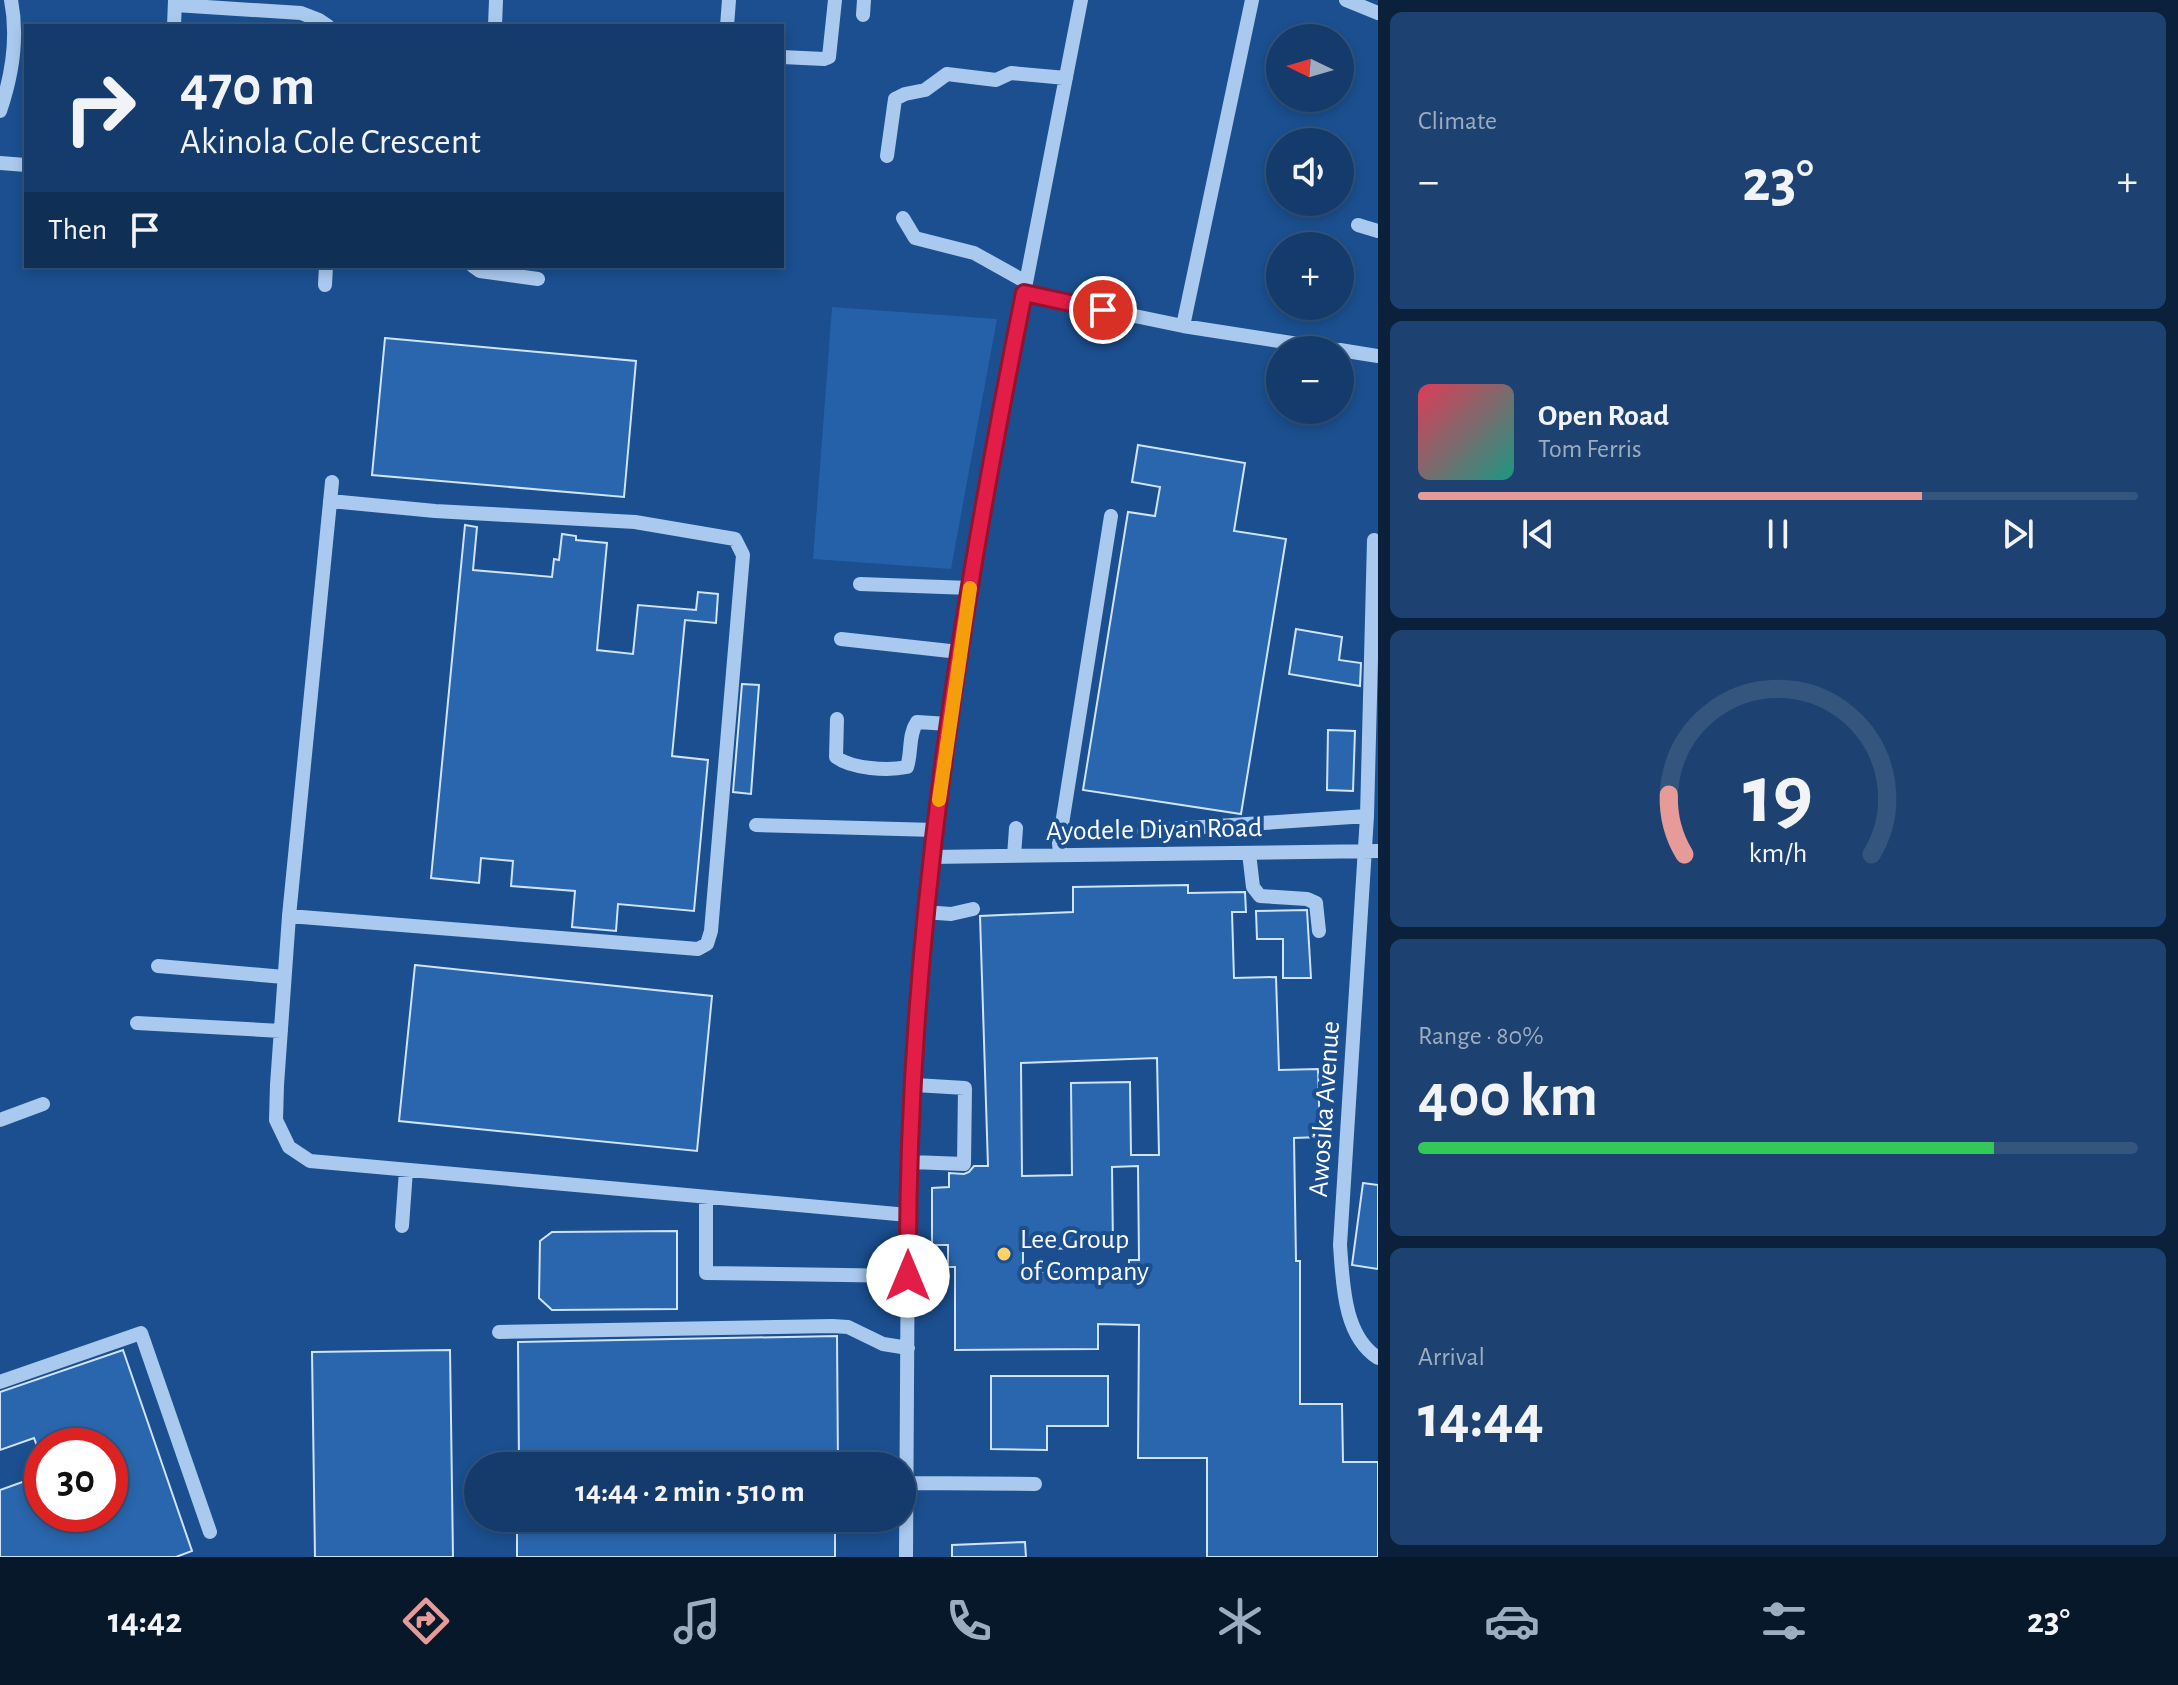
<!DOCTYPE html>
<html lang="en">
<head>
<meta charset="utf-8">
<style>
  :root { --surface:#143b6b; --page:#1d4271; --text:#f1f3f6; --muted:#9dadc1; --line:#33557e; --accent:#e69b98 }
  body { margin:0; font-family:"Alegreya Sans",sans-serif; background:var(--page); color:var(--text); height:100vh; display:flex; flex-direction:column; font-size:30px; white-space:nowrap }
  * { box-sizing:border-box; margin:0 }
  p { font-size:26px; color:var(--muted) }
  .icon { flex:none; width:44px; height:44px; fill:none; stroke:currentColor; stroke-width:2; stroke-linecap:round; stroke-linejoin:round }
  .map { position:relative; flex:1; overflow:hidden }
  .details { display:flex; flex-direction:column; gap:12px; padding:12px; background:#0b203b; width:800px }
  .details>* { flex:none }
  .hud { position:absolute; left:24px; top:24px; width:760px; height:244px; border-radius:0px; box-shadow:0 4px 12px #0003,0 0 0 2px var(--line); background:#143b6b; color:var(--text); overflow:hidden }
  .needle { width:52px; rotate:275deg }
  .fabs { position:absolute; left:1266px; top:24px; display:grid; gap:16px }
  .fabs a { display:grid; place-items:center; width:88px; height:88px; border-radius:50%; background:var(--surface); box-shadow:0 4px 12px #0003,0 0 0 2px var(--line); font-size:40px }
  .speed { position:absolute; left:24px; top:1428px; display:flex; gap:16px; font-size:40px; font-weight:700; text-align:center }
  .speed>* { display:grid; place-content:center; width:104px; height:104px; border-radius:50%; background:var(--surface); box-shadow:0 4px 12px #0003,0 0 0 2px var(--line); line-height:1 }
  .speed .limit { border:12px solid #d22; background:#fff; color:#111 }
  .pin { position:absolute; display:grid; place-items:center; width:68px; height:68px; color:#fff; margin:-34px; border:4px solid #fff; border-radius:50%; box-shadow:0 2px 8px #0007 }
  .me { position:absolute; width:88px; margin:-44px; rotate:0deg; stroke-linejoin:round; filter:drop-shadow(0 0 6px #0008) }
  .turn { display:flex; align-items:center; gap:28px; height:168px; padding:0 24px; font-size:36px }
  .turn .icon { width:104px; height:104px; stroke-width:2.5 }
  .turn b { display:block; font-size:56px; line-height:68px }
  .then { display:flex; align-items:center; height:76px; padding:0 24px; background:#0003; gap:16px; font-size:30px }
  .big { font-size:60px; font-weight:600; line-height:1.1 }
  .details .card { flex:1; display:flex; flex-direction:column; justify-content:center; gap:12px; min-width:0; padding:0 28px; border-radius:12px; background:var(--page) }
  .details .dial { align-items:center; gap:0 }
  .dial svg { height:208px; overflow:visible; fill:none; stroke:var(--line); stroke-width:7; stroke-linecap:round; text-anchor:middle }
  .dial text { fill:var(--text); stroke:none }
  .song { display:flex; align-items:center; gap:24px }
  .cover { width:96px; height:96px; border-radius:12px; background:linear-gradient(135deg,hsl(350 70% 55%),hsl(170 70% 35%)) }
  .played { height:8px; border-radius:4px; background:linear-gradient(90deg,var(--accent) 70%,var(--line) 70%) }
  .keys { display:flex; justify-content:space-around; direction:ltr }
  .heat { display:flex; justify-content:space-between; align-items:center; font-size:44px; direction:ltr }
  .charge { height:12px; border-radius:6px; background:linear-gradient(90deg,#34c759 80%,var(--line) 0) }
  .trip { position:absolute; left:464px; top:1452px; width:452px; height:80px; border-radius:40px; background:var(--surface); box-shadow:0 4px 12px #0003,0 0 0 2px var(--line); font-weight:600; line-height:80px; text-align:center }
  .tab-bar { display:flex; height:128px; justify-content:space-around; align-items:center; background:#08182b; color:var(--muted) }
  .tab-bar .icon { width:56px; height:56px }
  .tab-bar .active { color:var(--accent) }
  .tab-bar b { font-size:36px; color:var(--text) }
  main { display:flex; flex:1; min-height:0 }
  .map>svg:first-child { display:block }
  .green { fill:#2461a8 }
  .building { fill:#2a66ad; stroke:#cfe3fa; stroke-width:2; fill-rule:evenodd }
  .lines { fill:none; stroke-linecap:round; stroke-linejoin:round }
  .minor { stroke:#a9c9ee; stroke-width:14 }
  .route-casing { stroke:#92132f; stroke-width:20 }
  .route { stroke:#e11d48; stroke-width:14 }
  .slow { stroke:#f59e0b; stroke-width:14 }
  .poi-dot { fill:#ffd166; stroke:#1b4f8f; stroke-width:3 }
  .labels { text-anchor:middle; stroke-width:8; stroke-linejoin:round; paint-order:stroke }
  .street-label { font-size:28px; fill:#fff; stroke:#1b4f8f }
  .poi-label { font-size:28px; fill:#fff; stroke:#1b4f8f; text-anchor:start }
</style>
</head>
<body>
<main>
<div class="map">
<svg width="1378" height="1557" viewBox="0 0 1378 1557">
  <rect width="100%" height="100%" fill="#1b4f8f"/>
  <!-- green -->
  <path class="green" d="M832,307l165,12 -46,250 -138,-10z"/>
  <!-- building -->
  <path class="building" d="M385,338l251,23 -12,136 -252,-22z
    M1138,445l107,18 -11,68 52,8 -45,275 -158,-24 45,-278 27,4 5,-29 -28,-5z
    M465,525l12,2 -4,43 79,7 2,-18 5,1 3,-26 14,2v4l31,3 -10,107 36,4 5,-49 58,5 2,-18 20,2 -2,29 -31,-3 -13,136 36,4 -14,151 -76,-7 -2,27 -44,-4 3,-36 -64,-5 2,-25 -32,-3 -2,25 -48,-5z
    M1296,629l46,8 -3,23 22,3 -1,23 -71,-12z
    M742,684l17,1 -8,109 -18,-2z
    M1328,730l27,1 -2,60 -26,-1z
    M1188,885v8l57,-1 1,20h-14l2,66 42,-1 3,93 39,-1 2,68 -26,1 2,123h4v143h42l1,58h35v95h-171v-99h-69l1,-133 -41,-1v25l-143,1v-83h-7v-22h-16v-57l17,-1v-14l15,1 5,-2 5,-6h14l-8,-250 93,-4v-25zM1157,1058l2,97h-28l-1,-73 -59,1 1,92 -50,1 -1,-113zM1138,1166l1,94h-10v12h-106v-23l90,-1 -1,-81z
    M1307,910l4,68h-28v-39h-26l-1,-28z
    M415,965l297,31 -15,155 -298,-30z
    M1363,1183l15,2v84l-26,-4z
    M677,1231v78l-125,1 -13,-12 1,-57 12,-9z
    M837,1336l1,130h-319l-1,-124z
    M123,1350l69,201 -16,6h-176v-67l42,-15v39h68v-68h-73l-3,-8 -34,12v-58z
    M450,1350l3,207h-138l-3,-205z
    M991,1376h117v50h-61v24l-56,-1z
    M517,1518h318v39h-318z
    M1025,1542l1,15h-74v-12z"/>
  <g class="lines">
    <!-- minor -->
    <path class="minor" d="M1346,0l32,13
      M175,5l126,8 18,7 9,6
      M863,15l1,-15
      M174,26l1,-26
      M495,26l1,-26
      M727,26l2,-26
      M782,57l42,2 5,-2 6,-57
      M0,111c12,-35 18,-75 11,-111
      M887,156l8,-57 10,-5 20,-4 22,-16 49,6 15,-7 55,5
      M0,163l26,2
      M903,218l12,20 59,15 52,29
      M1358,225l20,6
      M473,266l7,5 58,8
      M325,285l1,-19
      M1024,293l159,33 154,24
      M1183,326l69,-326
      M1340,350l38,6
      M332,482l-43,434 -12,169 -1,35 13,27 21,14 598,54
      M1374,540l-7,276 -27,429c3,38 3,90 38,113
      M860,584l110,4
      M841,639l118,13
      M837,719l-1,38c16,12 52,14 71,10 5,-15 1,-32 10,-45l32,2
      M756,825l179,5
      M1144,831l223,-15
      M1249,853l4,34 7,9 47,3 9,4 3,28
      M1060,855l-1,-12 52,-327
      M1014,856l2,-28
      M931,857l447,-6
      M924,912l27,2 22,-5
      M289,916l409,33 9,-5 4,-13 32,-376 -8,-16 -100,-17 -200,-11 -105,-10
      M158,966l126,11
      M137,1023l144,8
      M0,1120l43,-16
      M911,1162l53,2 1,-76 -50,-3
      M706,1197v76l202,3
      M402,1226l4,-56
      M499,1332l333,-6 16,1 35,17 25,4
      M0,1382l141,-49 69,199
      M908,1483l127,1
      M906,1557l2,-342 16,-303 35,-260 28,-169 94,-483"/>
  </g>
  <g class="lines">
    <defs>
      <path id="route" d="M908,1276c-2,-331 51,-659 116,-983l79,17"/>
    </defs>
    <!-- route casing -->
    <use href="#route" class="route-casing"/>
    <!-- route -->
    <use href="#route" class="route"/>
    <!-- slow -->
    <path class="slow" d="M939,800l31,-212"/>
  </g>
  <!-- markers -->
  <circle class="poi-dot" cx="1004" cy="1254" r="8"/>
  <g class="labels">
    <!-- street labels -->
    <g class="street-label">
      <text transform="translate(1154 828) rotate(-1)" y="10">Ayodele Diyan Road</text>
      <text transform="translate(1323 1109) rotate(-86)" y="10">Awosika Avenue</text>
    </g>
    <!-- poi labels -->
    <g class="poi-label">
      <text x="1020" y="1248">Lee Group<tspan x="1020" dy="32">of Company</tspan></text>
    </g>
  </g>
</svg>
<div class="fabs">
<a><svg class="needle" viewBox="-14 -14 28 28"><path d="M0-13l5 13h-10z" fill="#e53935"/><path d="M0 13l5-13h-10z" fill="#9dadc1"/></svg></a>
<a><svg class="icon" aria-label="sound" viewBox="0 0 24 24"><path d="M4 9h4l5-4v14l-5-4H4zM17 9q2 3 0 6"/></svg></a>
<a>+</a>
<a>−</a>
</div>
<div class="speed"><div class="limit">30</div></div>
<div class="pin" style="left:1103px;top:310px;background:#d93025"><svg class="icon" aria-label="arrive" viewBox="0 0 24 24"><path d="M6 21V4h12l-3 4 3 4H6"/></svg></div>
<svg class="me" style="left:908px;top:1276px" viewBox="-20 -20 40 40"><circle r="19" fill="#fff"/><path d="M0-13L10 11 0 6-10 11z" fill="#e11d48"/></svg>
<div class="trip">14:44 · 2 min · 510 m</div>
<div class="hud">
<div class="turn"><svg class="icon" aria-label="right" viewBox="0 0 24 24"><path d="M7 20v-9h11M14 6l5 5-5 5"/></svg><div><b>470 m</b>Akinola Cole Crescent</div></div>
<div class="then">Then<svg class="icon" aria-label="arrive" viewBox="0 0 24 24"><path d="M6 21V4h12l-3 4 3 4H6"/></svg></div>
</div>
</div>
<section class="details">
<div class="card"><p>Climate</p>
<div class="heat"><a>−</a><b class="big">23°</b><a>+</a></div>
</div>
<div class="card">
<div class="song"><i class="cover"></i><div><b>Open Road</b><p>Tom Ferris</p></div></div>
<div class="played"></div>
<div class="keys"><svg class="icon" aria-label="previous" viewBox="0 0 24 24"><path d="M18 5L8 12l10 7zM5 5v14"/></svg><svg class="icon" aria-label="pause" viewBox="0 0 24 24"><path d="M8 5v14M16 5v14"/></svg><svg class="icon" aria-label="next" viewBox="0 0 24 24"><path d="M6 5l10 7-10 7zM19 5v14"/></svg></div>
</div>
<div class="card dial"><svg viewBox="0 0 100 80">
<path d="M14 69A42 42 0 1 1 86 69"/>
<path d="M14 69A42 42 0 0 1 8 46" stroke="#e69b98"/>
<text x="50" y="56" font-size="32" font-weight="700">19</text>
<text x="50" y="72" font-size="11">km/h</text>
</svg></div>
<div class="card"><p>Range · 80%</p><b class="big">400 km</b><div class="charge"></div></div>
<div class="card"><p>Arrival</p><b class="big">14:44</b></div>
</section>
</main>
<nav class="tab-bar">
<b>14:42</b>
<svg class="icon active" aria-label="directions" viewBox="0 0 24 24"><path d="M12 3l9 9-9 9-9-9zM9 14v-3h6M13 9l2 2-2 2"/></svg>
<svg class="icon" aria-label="music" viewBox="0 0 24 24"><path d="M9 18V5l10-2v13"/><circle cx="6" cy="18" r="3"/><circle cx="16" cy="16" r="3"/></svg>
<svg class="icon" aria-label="phone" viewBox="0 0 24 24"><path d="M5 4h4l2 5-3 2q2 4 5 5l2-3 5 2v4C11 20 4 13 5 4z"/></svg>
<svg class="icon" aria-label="climate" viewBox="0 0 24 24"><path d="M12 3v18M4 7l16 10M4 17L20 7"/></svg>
<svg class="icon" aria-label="car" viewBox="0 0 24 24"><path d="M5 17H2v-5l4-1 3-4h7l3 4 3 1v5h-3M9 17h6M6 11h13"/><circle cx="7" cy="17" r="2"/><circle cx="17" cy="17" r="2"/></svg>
<svg class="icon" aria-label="filters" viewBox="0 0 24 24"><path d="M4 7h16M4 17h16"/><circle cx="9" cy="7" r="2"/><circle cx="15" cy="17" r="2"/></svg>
<b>23°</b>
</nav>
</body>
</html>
